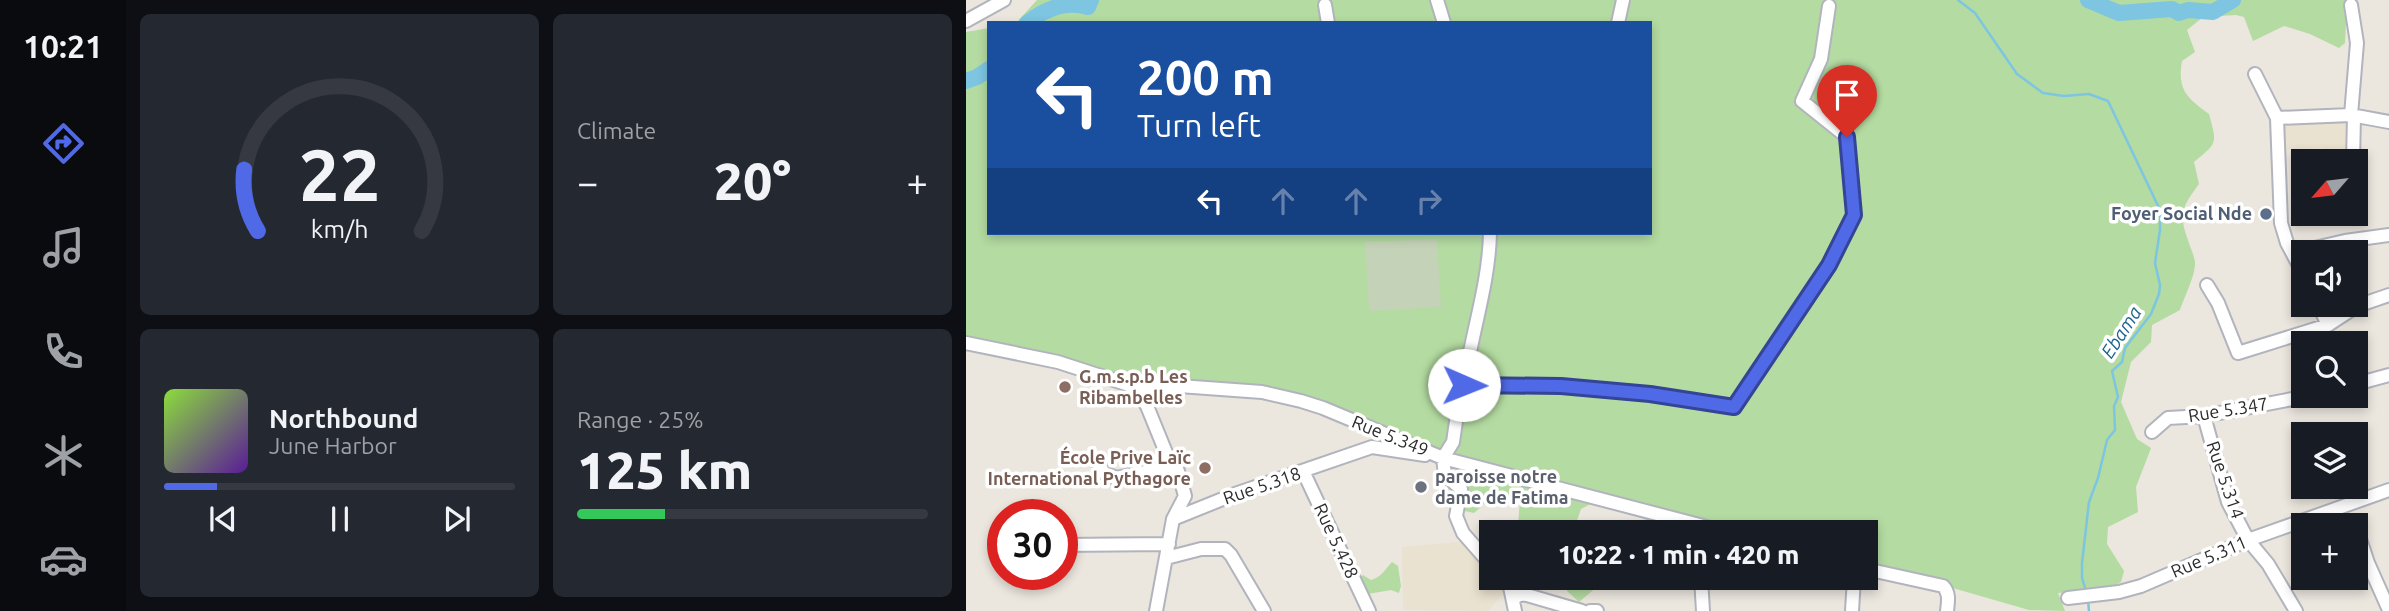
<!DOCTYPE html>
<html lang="en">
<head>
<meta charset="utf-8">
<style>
  :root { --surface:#171b24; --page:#242831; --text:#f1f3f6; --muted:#9ea1a6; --line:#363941; --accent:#5069e6 }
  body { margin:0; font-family:Ubuntu,sans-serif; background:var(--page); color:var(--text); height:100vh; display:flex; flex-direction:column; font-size:26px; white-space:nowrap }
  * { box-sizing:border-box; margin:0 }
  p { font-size:23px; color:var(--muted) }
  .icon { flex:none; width:38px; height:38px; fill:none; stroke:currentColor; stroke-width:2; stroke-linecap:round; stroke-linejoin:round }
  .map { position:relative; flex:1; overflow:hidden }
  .panel { display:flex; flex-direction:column; gap:14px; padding:14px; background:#0d0f14; width:840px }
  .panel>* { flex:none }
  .guide { position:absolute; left:21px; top:21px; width:665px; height:214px; border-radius:0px; box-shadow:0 4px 10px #0003; background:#1a4fa0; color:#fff; overflow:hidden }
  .needle { width:46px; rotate:242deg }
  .tools { position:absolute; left:1325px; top:149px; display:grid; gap:14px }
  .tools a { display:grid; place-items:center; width:77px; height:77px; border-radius:0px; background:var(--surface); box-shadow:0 4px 10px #0003; font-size:35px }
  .speed { position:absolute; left:21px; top:499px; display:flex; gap:14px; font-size:35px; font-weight:700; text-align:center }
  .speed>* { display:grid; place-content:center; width:91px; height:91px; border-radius:50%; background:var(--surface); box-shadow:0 4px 10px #0003; line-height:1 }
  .speed .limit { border:10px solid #d22; background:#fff; color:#111 }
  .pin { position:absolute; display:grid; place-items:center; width:60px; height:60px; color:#fff; margin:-72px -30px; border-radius:50% 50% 50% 0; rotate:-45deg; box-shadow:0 0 7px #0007 }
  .pin .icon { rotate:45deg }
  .me { position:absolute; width:77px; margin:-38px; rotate:91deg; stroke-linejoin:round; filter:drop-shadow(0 0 5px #0008) }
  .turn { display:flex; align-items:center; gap:24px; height:147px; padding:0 35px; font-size:32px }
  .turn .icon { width:91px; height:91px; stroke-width:2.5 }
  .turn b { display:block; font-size:49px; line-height:60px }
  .lanes { display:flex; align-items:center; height:66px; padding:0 35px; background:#0003; justify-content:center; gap:35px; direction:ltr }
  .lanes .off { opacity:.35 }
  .big { font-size:52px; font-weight:800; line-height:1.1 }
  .panel .tile { flex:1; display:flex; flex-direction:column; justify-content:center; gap:10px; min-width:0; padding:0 24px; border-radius:10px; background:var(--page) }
  .panel .dial { align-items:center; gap:0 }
  .dial svg { height:182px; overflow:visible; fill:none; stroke:var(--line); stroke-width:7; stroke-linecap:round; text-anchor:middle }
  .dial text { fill:var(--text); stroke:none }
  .song { display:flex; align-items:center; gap:21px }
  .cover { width:84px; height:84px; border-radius:10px; background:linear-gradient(135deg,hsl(90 70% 55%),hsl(270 70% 35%)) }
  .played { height:7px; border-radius:4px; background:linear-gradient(90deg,var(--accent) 15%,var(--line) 15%) }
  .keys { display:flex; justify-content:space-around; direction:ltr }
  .heat { display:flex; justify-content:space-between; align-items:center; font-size:38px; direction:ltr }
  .charge { height:10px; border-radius:5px; background:linear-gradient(90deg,#34c759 25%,var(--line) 0) }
  .panel .tiles { flex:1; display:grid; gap:14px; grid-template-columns:repeat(2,1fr) }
  .trip { position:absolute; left:513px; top:520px; width:399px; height:70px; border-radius:0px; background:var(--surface); box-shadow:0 4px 10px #0003; font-weight:800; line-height:70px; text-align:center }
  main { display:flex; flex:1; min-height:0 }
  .tabs { display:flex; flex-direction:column; width:126px; justify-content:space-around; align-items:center; background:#090b0e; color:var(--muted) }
  .tabs .icon { width:49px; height:49px }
  .tabs .active { color:var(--accent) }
  .tabs b { font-size:32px; color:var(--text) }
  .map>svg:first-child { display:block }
  .education { fill:#eae2d0 }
  .green { fill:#b4dba1 }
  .cemetery { fill:#c4d3b7 }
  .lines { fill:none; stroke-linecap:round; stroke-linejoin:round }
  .stream { stroke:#7dc5e1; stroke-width:2.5 }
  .river { stroke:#7dc5e1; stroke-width:16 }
  .minor-casing { stroke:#b2b4bd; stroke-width:16 }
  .minor { stroke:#fff; stroke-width:12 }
  .route-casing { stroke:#344496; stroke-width:18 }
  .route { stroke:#5069e6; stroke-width:12 }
  .service-dot { fill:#5c6f8a; stroke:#fff; stroke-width:2.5 }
  .education-dot { fill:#8d6e63; stroke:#fff; stroke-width:2.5 }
  .worship-dot { fill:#6b7280; stroke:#fff; stroke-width:2.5 }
  .labels { text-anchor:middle; stroke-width:7; stroke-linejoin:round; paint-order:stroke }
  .service-label { font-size:18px; font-weight:bold; fill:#4e5e75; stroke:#fff; text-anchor:end }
  .education-label { font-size:18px; font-weight:bold; fill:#785e54; stroke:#fff; text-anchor:start }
  .street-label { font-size:18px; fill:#2b2b2b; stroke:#fff }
  .worship-label { font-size:18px; font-weight:bold; fill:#5b616d; stroke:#fff; text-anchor:start }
  .water-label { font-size:19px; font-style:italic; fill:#1c648d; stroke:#fff }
</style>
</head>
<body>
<main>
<nav class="tabs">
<b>10:21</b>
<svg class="icon active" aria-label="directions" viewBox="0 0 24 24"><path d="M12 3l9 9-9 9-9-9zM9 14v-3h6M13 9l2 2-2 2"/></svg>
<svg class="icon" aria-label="music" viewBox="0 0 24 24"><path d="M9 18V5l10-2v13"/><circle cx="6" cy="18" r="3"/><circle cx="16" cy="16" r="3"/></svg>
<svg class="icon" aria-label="phone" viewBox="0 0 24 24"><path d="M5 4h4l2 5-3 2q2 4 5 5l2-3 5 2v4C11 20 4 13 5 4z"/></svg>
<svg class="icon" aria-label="climate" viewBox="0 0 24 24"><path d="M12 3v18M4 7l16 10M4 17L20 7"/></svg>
<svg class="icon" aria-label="car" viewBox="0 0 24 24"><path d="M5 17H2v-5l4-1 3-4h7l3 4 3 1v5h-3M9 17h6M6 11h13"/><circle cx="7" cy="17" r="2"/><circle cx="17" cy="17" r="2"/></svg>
</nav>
<section class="panel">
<div class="tiles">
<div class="tile dial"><svg viewBox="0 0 100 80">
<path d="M14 69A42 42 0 1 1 86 69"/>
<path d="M14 69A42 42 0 0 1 8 42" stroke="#5069e6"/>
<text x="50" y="56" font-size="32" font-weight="700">22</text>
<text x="50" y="72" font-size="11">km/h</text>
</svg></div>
<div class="tile"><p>Climate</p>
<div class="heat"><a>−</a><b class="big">20°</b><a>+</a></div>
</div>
<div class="tile">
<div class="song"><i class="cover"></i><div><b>Northbound</b><p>June Harbor</p></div></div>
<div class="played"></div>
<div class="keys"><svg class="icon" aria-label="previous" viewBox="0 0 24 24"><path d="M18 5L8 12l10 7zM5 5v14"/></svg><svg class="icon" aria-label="pause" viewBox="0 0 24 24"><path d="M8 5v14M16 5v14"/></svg><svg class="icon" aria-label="next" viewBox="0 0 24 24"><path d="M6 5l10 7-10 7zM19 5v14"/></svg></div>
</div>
<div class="tile"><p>Range · 25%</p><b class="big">125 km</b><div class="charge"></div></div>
</div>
</section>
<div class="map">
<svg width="1423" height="611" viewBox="0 0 1423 611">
  <rect width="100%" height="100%" fill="#ebe6de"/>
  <!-- education -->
  <path class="education" d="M1385,120l2,39 -27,2v-8h-3v-5l-37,2 -2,-26z
    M504,541l21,24v13h14l7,6 -24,27 -83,-1 -2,-4 -1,-59z"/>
  <!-- green -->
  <path class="green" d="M71,0h1310l-2,43 -6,5 -29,-14 -26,-8 -31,15 -9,-24 -8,-2 -33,2 -16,13 8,22 -13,9c-5,29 5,37 27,53 8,30 9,28 -15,48l5,22c-16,21 -21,30 -11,56 2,7 6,15 7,22 1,12 -11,36 -15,48l-28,15 -1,17 -20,20 -10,40 16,37 14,9 -15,39 2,25 -30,15 -1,17 17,27 -3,11 -14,8 -49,3 7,18 -36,-1 -163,-47v-31h-137l-58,-10 -8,3 -1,7h-13l3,-10 -56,-21 -15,8 -8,23h-64l9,-7 2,-25 -22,-8 -24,21 -9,-2 -3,-43 -205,-79 -126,-11 -165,-38v-308l23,-4v205h661v-210h-634z
    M426,562l6,4 3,20 -2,7 -8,-3 -29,5 -3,-17 4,-3 8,5c12,-4 13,-10 21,-18z
    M596,578h28l8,8 -19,16 -12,-11z"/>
  <!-- cemetery -->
  <path class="cemetery" d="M471,239l4,68 -72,4 -4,-69z"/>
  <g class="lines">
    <!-- stream -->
    <path class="stream" d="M992,0l17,13 42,61 26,19 21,3 25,-2 19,7 52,109v20l-5,33 5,22 -1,9 -8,20 -26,34 -3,14 -10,9 6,26 -4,9 1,24 -8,10 -9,38 -9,24 -7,61v15l4,13
      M1122,600l1,11"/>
    <!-- river -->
    <path class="river" d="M1122,0l31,13 53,-4 7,4 9,-3 25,2 20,-12
      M61,23c18,-14 38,-23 61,-16l3,-7
      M0,81l11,-4 12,-8"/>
    <defs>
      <path id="minor" d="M471,0l7,23
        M359,5l3,18
        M1385,5l6,38 -6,72
        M0,21l38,-21
        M652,23l5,-23
        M1289,74l22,44 4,105 6,20 16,30
        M1311,118l74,-3 38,7
        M1387,161l1,-45
        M1390,183l2,12
        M1327,253l52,-12 44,-6
        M1241,285l11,18 20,50 90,-28 29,-19 32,-11
        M1352,304l10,21
        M0,343l92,19 74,24h47l83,6 39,9 22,7 120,50 283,74
        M1390,384l33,-9
        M498,385l97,1 89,8 84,13 95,-142 25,-50 -7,-78 -45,-36 19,-42 8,-53
        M166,386l15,20 22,54 9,11 7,25 -12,23 -17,92
        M1238,416l24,86 20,38 20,24 28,47
        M1186,432l16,-14 36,-2 104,-20
        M477,458l10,-16 8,-55 3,-2c7,-50 25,-101 26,-152
        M477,458l2,17 16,14 -5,27 7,17 28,32
        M132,463l6,10 12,5 59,-12
        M337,471l66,140
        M207,519l62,-25 137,-47 53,8
        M1390,527l12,36 21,47
        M96,545l107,-1
        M200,558l35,-9h24l6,6 33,56
        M900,569l77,17c7,7 5,16 4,25
        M536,578l8,9 5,24
        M735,578l2,33
        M548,598l8,-4 5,1 55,16
        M1102,598l51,-6 22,-6 107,-46 141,-50
        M624,611h7
        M886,611l2,-33"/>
    </defs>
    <!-- minor casing -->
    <use href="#minor" class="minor-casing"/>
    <!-- minor -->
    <use href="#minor" class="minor"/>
  </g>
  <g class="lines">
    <defs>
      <path id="route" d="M498,385l97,1 89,8 84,13 95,-142 25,-50 -7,-78"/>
    </defs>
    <!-- route casing -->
    <use href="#route" class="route-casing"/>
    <!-- route -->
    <use href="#route" class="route"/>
  </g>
  <!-- markers -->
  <circle class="service-dot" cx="1300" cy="214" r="7"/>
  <g class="education-dot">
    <circle cx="99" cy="387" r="7"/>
    <circle cx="239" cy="468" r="7"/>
  </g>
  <circle class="worship-dot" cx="455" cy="487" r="7"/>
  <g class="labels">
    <!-- service labels -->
    <g class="service-label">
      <text x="1286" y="220">Foyer Social Nde</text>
    </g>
    <!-- education labels -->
    <g class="education-label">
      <text x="113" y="383">G.m.s.p.b Les<tspan x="113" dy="21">Ribambelles</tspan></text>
      <text x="225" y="464" text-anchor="end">École Prive Laïc<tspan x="225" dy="21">International Pythagore</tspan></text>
    </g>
    <!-- street labels -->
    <g class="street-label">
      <text transform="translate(1262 410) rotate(-9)" y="6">Rue 5.347</text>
      <text transform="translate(424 436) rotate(22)" y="6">Rue 5.349</text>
      <text transform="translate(1259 480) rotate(71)" y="6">Rue 5.314</text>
      <text transform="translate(296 486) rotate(-19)" y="6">Rue 5.318</text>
      <text transform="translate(370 541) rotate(65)" y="6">Rue 5.428</text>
      <text transform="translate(1243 557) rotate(-23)" y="6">Rue 5.311</text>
    </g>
    <!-- worship labels -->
    <g class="worship-label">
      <text x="469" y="483">paroisse notre<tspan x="469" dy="21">dame de Fatima</tspan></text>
    </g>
    <!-- water labels -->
    <g class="water-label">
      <text transform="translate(1155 332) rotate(-57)" y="7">Ebama</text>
    </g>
  </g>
</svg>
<div class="tools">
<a><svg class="needle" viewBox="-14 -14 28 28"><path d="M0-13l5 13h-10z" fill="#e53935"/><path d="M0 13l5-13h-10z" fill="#9ea1a6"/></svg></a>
<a><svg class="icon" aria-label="sound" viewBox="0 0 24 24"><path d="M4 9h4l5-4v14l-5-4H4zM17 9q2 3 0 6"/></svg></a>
<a><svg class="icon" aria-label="search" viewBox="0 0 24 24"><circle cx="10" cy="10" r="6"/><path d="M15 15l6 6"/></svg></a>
<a><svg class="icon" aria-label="layers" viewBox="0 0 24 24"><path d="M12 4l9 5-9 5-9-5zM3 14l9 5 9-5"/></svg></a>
<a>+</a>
</div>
<div class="speed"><div class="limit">30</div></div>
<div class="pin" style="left:881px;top:137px;background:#d93025"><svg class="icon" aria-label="arrive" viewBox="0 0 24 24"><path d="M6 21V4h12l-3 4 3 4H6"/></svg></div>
<svg class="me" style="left:498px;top:385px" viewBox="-20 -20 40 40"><circle r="19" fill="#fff"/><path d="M0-13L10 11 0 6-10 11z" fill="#5069e6"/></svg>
<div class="trip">10:22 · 1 min · 420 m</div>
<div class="guide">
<div class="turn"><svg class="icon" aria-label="left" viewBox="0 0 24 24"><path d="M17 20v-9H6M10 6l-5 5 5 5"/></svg><div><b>200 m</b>Turn left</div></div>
<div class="lanes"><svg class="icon" aria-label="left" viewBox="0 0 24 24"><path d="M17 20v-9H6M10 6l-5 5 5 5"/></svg><svg class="icon off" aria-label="ahead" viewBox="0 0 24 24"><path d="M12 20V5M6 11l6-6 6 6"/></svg><svg class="icon off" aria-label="ahead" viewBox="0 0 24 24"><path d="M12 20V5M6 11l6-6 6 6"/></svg><svg class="icon off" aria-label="right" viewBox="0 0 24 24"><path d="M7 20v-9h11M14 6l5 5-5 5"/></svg></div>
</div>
</div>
</main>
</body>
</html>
